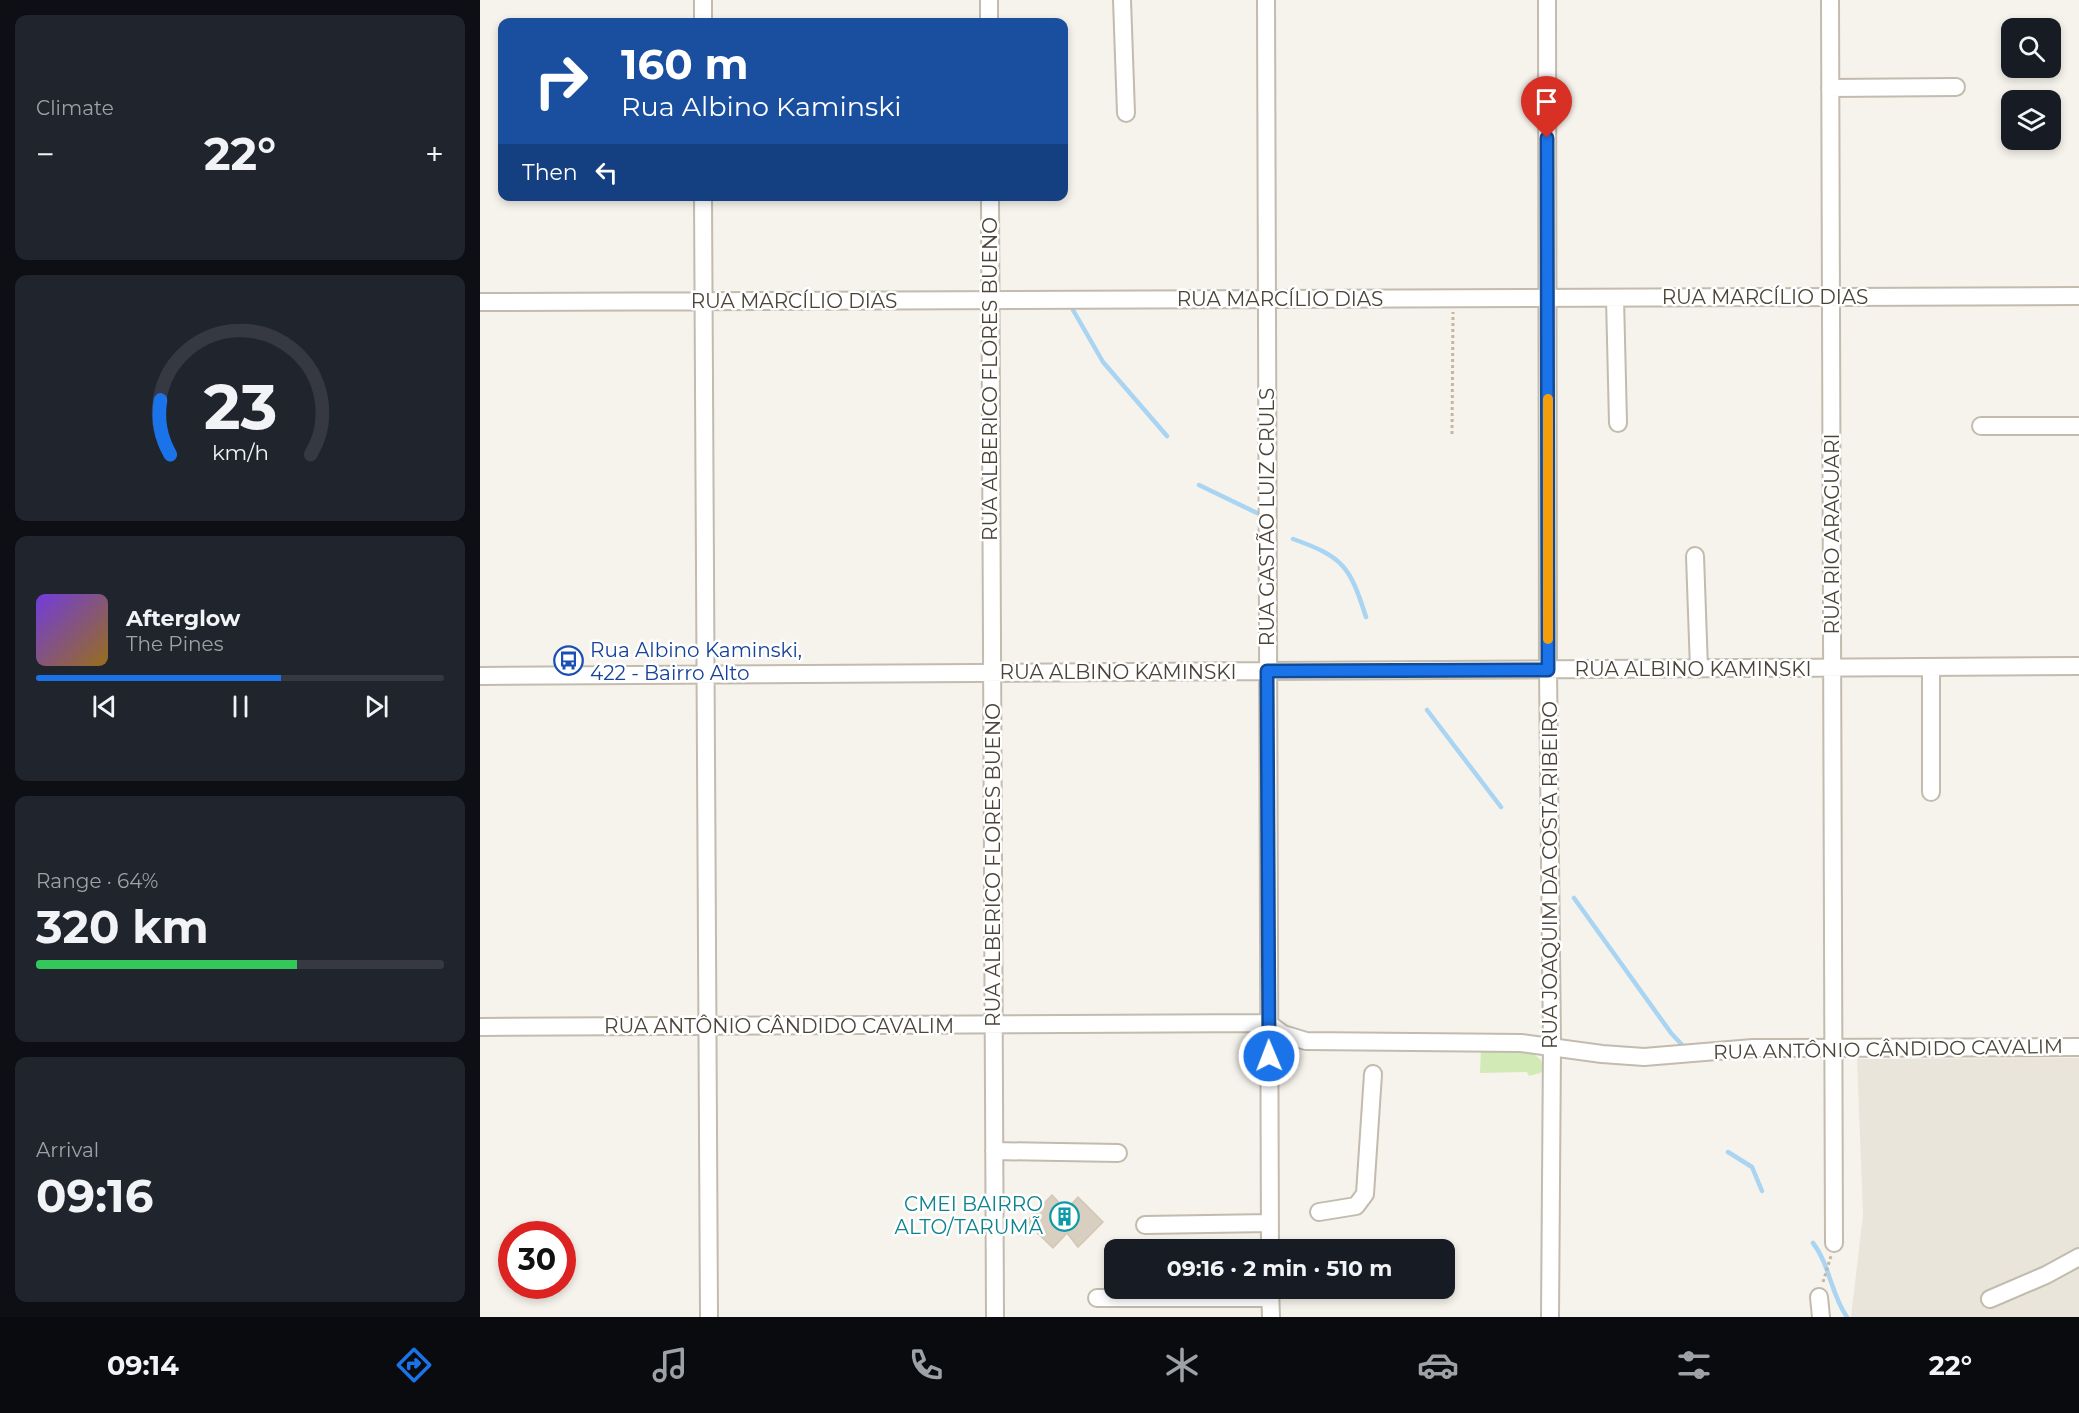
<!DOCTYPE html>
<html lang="en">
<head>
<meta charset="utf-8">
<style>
  :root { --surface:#171b24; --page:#20242c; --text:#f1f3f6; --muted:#9ea1a6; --line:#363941; --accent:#1a73e8 }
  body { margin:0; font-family:Montserrat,sans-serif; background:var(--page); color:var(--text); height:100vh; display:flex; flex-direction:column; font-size:22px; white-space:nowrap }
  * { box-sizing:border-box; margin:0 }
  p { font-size:20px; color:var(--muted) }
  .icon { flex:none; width:33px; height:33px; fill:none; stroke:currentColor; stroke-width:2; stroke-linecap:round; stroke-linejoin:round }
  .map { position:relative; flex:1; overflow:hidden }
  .sheet { display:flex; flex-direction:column; gap:15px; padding:15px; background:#0d0f14; width:480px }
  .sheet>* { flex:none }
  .banner { position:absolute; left:18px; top:18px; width:570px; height:183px; border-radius:12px; box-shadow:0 3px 9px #0003; background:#1a4fa0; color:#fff; overflow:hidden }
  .buttons { position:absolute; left:1521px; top:18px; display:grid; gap:12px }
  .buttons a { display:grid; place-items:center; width:60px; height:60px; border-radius:12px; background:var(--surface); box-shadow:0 3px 9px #0003; font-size:30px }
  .speed { position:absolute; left:18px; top:1221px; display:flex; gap:12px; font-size:30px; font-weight:700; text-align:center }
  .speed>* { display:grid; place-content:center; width:78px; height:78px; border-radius:50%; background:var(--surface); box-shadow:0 3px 9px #0003; line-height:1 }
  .speed .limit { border:9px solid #d22; background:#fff; color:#111 }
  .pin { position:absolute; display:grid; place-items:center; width:51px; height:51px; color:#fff; margin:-62px -26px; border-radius:50% 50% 50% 0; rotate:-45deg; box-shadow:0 0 6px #0007 }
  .pin .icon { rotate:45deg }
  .me { position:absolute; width:66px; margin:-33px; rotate:359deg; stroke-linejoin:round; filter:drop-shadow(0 0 4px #0008) }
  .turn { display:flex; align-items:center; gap:21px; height:126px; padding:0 24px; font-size:27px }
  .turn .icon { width:78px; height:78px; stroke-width:2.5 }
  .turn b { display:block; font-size:42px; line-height:51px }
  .then { display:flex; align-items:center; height:57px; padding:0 24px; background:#0003; gap:12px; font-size:22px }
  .big { font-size:45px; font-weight:700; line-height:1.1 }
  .sheet .tile { flex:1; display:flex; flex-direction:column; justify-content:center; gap:9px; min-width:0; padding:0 21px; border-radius:12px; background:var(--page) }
  .sheet .dial { align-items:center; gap:0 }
  .dial svg { height:156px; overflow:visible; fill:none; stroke:var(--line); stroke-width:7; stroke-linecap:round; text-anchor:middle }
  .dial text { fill:var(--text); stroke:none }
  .song { display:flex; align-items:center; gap:18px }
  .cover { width:72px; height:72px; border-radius:9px; background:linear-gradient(135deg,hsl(260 70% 55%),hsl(40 70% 35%)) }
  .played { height:6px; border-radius:3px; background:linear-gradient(90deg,var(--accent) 60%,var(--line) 60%) }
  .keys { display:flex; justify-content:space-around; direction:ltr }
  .heat { display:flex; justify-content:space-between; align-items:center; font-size:33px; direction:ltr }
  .charge { height:9px; border-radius:4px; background:linear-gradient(90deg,#34c759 64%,var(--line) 0) }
  .trip { position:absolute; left:624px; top:1239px; width:351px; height:60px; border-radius:12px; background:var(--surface); box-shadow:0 3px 9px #0003; font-weight:700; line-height:60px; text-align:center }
  .menu { display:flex; height:96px; justify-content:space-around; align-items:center; background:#090b0e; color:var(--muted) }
  .menu .icon { width:42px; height:42px }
  .menu .on { color:var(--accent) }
  .menu b { font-size:27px; color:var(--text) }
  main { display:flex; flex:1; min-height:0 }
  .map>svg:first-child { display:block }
  .residential { fill:#eae5da }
  .green { fill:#d2eab5 }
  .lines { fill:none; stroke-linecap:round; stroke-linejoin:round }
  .stream { stroke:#a9d4f2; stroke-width:4.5 }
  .building { fill:#d8cfc1; stroke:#d3c7b4; stroke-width:1.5 }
  .minor-casing { stroke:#c2bbae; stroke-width:20 }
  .path { stroke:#c4b79f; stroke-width:3; stroke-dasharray:3 3; stroke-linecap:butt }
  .minor { stroke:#fff; stroke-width:16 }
  .route-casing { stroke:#114b97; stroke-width:15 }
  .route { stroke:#1a73e8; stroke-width:10 }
  .slow { stroke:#f59e0b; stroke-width:10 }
  .labels { text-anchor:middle; stroke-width:5; stroke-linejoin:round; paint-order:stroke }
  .street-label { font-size:20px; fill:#4b4439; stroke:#fff }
  .transit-label { font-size:20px; fill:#164399; stroke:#fff; text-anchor:start }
  .culture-label { font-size:20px; fill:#0d838f; stroke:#fff; text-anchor:end }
</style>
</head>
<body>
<main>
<section class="sheet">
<div class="tile"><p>Climate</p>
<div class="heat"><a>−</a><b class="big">22°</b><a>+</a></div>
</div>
<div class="tile dial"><svg viewBox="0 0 100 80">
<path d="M14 69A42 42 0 1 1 86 69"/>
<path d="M14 69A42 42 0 0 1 9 41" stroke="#1a73e8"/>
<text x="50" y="56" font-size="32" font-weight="700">23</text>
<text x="50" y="72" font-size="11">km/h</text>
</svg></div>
<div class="tile">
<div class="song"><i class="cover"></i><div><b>Afterglow</b><p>The Pines</p></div></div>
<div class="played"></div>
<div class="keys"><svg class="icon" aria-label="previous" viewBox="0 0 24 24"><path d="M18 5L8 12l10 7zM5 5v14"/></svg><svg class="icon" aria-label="pause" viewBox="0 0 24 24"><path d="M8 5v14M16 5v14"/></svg><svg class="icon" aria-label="next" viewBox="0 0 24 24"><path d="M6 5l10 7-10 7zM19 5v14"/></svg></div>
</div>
<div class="tile"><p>Range · 64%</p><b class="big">320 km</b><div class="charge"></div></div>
<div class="tile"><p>Arrival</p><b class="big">09:16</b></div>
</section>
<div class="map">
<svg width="1599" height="1317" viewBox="0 0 1599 1317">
  <rect width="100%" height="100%" fill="#f6f3ec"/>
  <!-- residential -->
  <path class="residential" d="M1599,1058v259h-228l12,-102 -6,-156z"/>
  <!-- green -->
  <path class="green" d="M1001,1050l49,1 11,9 3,10 -4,3 -11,3 -2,-4 -47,1z"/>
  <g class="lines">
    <!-- stream -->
    <path class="stream" d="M593,310l30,52 64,74
      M719,485l58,28
      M813,539c51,18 57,28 73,78
      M947,710l74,97
      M1094,898l97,135 14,15
      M1248,1152l24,15 10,24
      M1333,1243c17,22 18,52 34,74"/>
  </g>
  <!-- building -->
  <path class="building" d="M572,1195l14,15 12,-13 25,25 -25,25 -11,-14 -14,15 -27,-26z"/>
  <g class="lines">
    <defs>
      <path id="minor" d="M223,0v22
        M509,0v22
        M642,0l4,113
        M786,0l4,1250
        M1067,0l1,670 4,376 -2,271
        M1350,0l4,1243
        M1350,88l126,-1
        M223,196l6,1121
        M510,196l5,1121
        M1135,298l3,125
        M0,302l1599,-6
        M1501,426h98
        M1215,556l4,113
        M0,676l1599,-10
        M1451,792v-125
        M0,1027l788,-4 15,11 23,7 215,2 81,11 42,3 109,-9 326,-1
        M514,1151l124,2
        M839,1212l37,-6 9,-12 8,-120
        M665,1225l125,-2
        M790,1288l1,29
        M1339,1297l2,20
        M617,1298h173
        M1510,1299l56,-24 33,-18"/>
    </defs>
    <!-- minor casing -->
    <use href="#minor" class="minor-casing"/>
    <!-- path -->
    <path class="path" d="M972,434l1,-122
      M1343,1282l8,-26"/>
    <!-- minor -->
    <use href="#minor" class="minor"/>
  </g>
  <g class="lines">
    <defs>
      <path id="route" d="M789,1056l-2,-385 281,-1 -1,-532"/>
    </defs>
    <!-- route casing -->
    <use href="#route" class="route-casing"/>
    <!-- route -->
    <use href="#route" class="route"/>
    <!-- slow -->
    <path class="slow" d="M1068,399v240"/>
  </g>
  <!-- icons -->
  <defs>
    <symbol id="bus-ring" viewBox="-11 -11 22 22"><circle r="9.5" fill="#fff" stroke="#1a4fb4" stroke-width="1.5"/><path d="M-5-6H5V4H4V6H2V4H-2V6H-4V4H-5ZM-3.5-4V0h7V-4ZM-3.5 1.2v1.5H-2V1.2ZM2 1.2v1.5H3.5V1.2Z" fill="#1a4fb4"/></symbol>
    <symbol id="building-ring" viewBox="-11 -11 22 22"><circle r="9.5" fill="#fff" stroke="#0f9aa8" stroke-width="1.5"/><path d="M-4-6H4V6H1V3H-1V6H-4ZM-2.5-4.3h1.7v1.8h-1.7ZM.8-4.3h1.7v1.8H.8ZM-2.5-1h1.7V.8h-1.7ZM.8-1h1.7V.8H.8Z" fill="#0f9aa8"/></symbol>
  </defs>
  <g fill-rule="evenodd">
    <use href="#bus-ring" x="72" y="644" width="33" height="33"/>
    <use href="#building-ring" x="568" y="1200" width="33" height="33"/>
  </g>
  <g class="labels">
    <!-- street labels -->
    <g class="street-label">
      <text x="1285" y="304">RUA MARCÍLIO DIAS</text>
      <text x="800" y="306">RUA MARCÍLIO DIAS</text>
      <text x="314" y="308">RUA MARCÍLIO DIAS</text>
      <text transform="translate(510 379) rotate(-90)" y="7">RUA ALBERICO FLORES BUENO</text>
      <text transform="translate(787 517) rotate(-90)" y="7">RUA GASTÃO LUIZ CRULS</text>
      <text transform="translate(1352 534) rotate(-90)" y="7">RUA RIO ARAGUARI</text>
      <text x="1213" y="676">RUA ALBINO KAMINSKI</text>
      <text x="638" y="679">RUA ALBINO KAMINSKI</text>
      <text transform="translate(513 865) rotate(-90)" y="7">RUA ALBERICO FLORES BUENO</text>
      <text transform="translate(1070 875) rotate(-90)" y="7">RUA JOAQUIM DA COSTA RIBEIRO</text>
      <text x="299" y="1033">RUA ANTÔNIO CÂNDIDO CAVALIM</text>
      <text transform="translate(1408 1049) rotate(-1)" y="7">RUA ANTÔNIO CÂNDIDO CAVALIM</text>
    </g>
    <!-- transit labels -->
    <g class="transit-label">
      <text x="110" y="657">Rua Albino Kaminski,<tspan x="110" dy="23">422 - Bairro Alto</tspan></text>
    </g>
    <!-- culture labels -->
    <g class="culture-label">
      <text x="563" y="1211">CMEI BAIRRO<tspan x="563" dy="23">ALTO/TARUMÃ</tspan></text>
    </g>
  </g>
</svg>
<div class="buttons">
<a><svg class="icon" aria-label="search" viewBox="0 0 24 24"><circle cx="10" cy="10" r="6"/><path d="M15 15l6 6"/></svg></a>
<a><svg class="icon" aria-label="layers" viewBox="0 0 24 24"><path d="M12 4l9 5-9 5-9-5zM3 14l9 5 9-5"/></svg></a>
</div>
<div class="speed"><div class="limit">30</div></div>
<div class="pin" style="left:1067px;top:138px;background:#d93025"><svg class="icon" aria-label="arrive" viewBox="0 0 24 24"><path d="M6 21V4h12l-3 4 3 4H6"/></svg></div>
<svg class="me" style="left:789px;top:1056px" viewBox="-20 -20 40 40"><circle r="17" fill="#1a73e8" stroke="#fff" stroke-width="3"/><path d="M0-11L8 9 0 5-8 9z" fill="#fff"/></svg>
<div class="trip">09:16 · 2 min · 510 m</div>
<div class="banner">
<div class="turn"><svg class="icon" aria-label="right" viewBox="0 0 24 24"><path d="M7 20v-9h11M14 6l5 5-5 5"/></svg><div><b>160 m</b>Rua Albino Kaminski</div></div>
<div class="then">Then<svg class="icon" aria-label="left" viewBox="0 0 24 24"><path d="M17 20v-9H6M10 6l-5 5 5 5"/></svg></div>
</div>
</div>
</main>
<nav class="menu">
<b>09:14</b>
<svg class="icon on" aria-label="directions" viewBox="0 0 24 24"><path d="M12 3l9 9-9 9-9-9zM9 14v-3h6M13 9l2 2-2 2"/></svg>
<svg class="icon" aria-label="music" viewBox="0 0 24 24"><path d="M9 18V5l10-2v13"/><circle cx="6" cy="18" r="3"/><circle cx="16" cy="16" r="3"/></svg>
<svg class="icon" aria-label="phone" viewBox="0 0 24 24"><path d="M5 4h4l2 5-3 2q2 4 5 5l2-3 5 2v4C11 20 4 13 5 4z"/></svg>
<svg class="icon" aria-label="climate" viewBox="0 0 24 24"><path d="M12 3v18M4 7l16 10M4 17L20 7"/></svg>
<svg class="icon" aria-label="car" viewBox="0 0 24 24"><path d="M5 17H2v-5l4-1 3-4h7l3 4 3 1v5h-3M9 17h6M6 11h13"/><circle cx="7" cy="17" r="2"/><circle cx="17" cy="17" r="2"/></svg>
<svg class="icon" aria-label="filters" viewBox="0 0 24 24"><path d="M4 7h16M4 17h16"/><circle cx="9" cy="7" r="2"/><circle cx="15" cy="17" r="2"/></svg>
<b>22°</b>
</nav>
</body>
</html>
